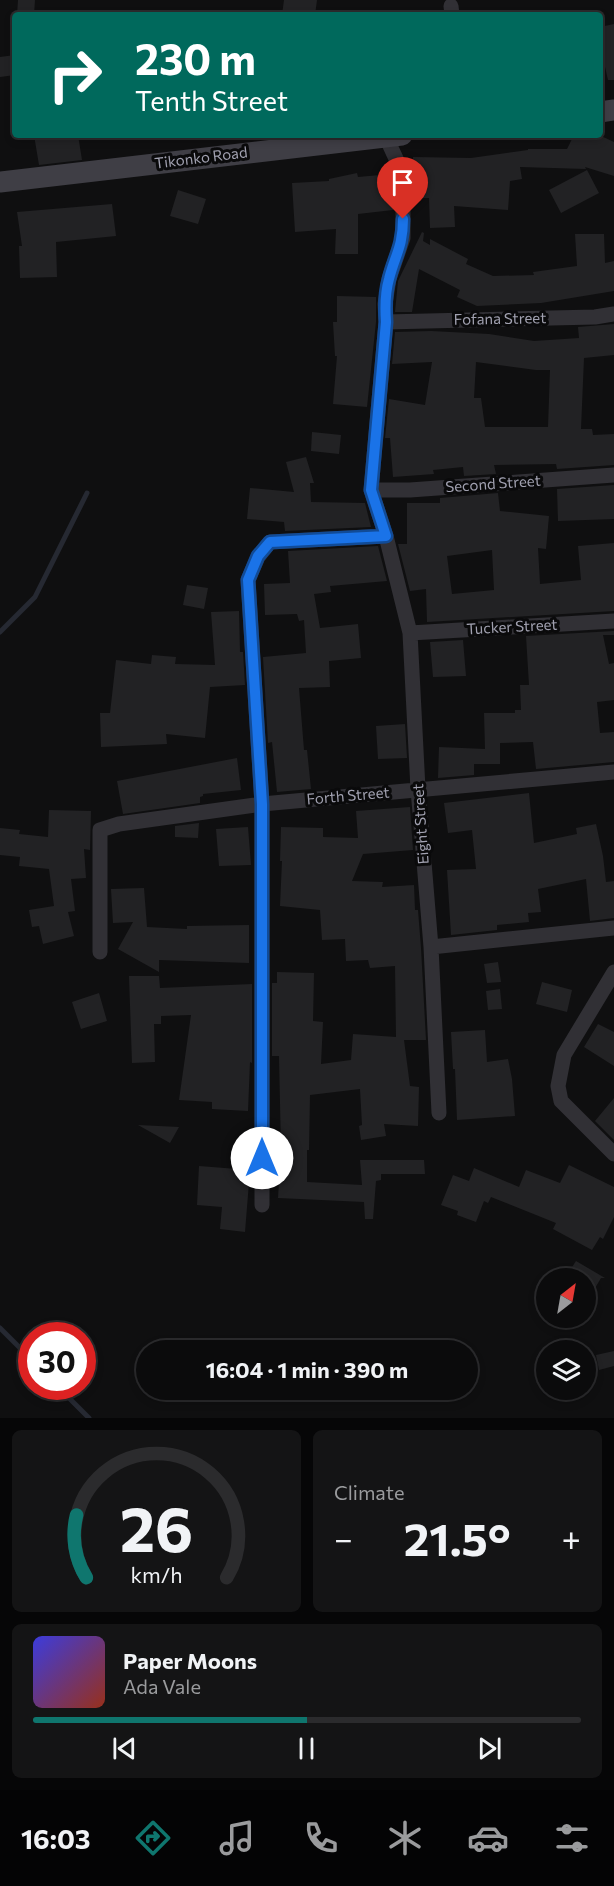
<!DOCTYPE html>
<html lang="en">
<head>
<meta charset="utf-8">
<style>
  :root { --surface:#0b0b0c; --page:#141415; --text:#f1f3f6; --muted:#9a9b9d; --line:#2b2b2d; --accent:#0f766e }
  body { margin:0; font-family:Commissioner,sans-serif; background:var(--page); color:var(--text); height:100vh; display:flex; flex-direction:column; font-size:22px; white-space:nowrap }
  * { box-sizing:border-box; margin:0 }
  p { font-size:20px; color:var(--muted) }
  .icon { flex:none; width:33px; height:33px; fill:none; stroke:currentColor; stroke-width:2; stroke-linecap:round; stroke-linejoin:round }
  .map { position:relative; height:1418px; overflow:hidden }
  .sheet { display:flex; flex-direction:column; gap:12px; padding:12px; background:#060607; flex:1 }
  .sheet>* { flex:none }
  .guide { position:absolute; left:12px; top:12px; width:591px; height:126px; border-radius:6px; box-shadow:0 3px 9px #0003,0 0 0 2px var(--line); background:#00695c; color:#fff; overflow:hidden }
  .needle { width:39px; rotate:31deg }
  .tools { position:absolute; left:536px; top:1268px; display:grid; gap:12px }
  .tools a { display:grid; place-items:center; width:60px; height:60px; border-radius:50%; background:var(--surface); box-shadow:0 3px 9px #0003,0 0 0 2px var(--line); font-size:30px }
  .speed { position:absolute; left:18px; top:1322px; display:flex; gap:12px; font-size:30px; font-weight:700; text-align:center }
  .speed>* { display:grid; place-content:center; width:78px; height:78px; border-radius:50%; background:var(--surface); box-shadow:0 3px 9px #0003,0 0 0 2px var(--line); line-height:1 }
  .speed .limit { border:9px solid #d22; background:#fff; color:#111 }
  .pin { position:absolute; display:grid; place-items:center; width:51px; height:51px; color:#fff; margin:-62px -26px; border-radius:50% 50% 50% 0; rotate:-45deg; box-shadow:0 0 6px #0007 }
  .pin .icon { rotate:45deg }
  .me { position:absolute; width:66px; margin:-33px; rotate:0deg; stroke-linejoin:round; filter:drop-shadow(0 0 4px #0008) }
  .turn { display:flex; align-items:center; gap:21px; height:126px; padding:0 24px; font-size:27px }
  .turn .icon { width:78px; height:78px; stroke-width:2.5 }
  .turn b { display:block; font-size:42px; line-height:51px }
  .big { font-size:45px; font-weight:700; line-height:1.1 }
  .sheet .tile { flex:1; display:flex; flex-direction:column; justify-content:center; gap:9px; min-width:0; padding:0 21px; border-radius:9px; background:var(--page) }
  .sheet .dial { align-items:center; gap:0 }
  .dial svg { height:156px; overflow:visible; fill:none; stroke:var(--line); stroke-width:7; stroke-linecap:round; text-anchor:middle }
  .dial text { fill:var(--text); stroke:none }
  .song { display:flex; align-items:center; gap:18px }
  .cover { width:72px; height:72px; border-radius:9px; background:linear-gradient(135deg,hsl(240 70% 55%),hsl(10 70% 35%)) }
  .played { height:6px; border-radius:3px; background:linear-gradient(90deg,var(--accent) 50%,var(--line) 50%) }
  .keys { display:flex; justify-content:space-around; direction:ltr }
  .heat { display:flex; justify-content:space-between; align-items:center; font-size:33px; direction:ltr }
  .sheet .tiles { flex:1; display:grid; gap:12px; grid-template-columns:1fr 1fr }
  .tile:last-child { grid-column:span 2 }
  .trip { position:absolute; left:136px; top:1340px; width:342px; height:60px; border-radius:30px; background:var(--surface); box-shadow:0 3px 9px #0003,0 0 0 2px var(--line); font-weight:700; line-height:60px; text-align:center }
  .menu { display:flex; height:96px; justify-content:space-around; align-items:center; background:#040405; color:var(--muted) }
  .menu .icon { width:42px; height:42px }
  .menu .on { color:var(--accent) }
  .menu b { font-size:27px; color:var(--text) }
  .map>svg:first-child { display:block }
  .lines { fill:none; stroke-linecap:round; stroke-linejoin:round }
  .stream { stroke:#262932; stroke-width:5 }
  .building { fill:#222224; fill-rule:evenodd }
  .street { stroke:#313035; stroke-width:15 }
  .secondary { stroke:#3f3e45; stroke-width:21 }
  .route-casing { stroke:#114b97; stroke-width:15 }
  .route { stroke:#1a73e8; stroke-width:10 }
  .labels { text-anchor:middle; stroke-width:6; stroke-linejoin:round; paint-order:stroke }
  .street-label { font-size:15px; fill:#a1a1b0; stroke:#0a0a0b }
</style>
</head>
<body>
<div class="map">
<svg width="614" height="1418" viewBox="0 0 614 1418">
  <rect width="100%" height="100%" fill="#0f0f10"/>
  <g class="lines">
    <!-- stream -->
    <path class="stream" d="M0,632l35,-35 52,-104
      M0,1328l32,32
      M57,1386l32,32"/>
  </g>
  <!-- building -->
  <path class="building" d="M18,0h17l-1,15h-17z
    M284,0h33l-2,15h-33z
    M614,24v56h-6l-8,-35v-18z
    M15,55v20l-15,2v-20z
    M34,135h44l4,25 -43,5z
    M574,135h25l15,7v34l-29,-9 1,2 -66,-2 2,12 -12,2 -2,29 -54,-4 1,21 -25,1 -1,-30h-16l-3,-26h3v-15l58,1 57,-8v-1h39z
    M587,170l12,23 -38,20 -12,-23z
    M357,173l1,4 33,-3 2,9v27l-35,4v40h-23l1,-25 -41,3 -3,-49 37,-2v-2z
    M178,190l28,9 -8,25 -28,-8z
    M112,204l4,32 -60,6 1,35 -37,1 -1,-32h3l-5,-34z
    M422,232l2,1 -1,8 7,4v-6l38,20 -2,5 27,12 41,-1 -1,-3 44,-6 -2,-32h29l1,29 9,-2v30l-73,12 -64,3 -20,-9 3,-7 -41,-21 -7,43h-17l3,-31z
    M337,296l39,1v25l-9,85 -34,-3 4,-48h-2l-2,-34h4z
    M614,324v31l-30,3 -3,71h11l1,6 21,-1v31l-57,4 -1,-5 -62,1 2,9 -32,2 -1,-9 -30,3 1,4 -41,3 -3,-39h-5l4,-39 36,6 7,-43 -40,2 3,-32 36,-1 58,3 45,7 45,-3 -1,-11zM476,362l60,8h14l-2,57h-63l-4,-29h-7z
    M312,432l29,3 -2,19 -28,-3z
    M306,457l8,26h-4l1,19 54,1 6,24 -86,4 -1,-9 -37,-3 3,-31 44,4 -8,-30z
    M614,485v34l-56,2 -1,-32z
    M498,493l2,18 49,5 -3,33 -8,-1 2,36 41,-4 -3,-34 36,-3v68l-187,11 -1,-33 -16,2 -12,-47h9v-41h33v-5zM492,550l2,40 -42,4 -5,-38z
    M378,546l9,35 -57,5 1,6 -17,2 6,34 38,-4 3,34 -32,3 1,26 -31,1 5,62h3l4,39 -34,3 -5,-50 -4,1 -5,-86 43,-4 -2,-33 -5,1 -2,-7 -32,1 -1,-31 26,-1 -2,-32z
    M187,585l21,3 -4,21 -21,-4z
    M239,611l1,41h3l2,33 -35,2 -5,51 -39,-4 1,10 -66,3 -1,-34h10l6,-53 35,4 1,-9 24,2 -1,7 40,1 -4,-53z
    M614,631v4h-11l6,29 5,-1v37l-17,2 3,31 14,-1v30l-78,7 -3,-27 -33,1v21h-26v11l-36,3 1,-31 46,2 -1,-36h31v-3h6l-1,-25h9l-3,-49z
    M463,640l3,36 -33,1 -3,-35z
    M405,724l2,34 -29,1 -2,-33z
    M237,758l4,32 -38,4v2l-3,1v6l-77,11 -6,-33z
    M529,793l5,50 43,-9 -1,-6 20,-4 7,32 3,26 8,-1v37l-24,3 -4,-42 -48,10 3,23 -13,1 1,9 -32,3v5l-46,5 -4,-65 29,-1 -4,-39 -24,3 -4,-30z
    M410,807l3,43 -50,4 -11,27 31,1 -1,5 32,-2 1,25h3l3,38 5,92h-22l6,46 9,1 -1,39 -34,-2 2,12 -25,4 -2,-14 3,-1 -2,-36 -50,6 -1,55h-2v32l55,3 -2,-25h64l1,14h-44v6l-5,1 -3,38h-8l-1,-17 -86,-4 3,-48 -2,-94h-7v-73h5v-11l37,1 -1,48 10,1 -2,42 30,-4 2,-26 43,3 -1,-71 -25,2 -2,-8 -22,1 -1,-22 -23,1 -2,-30 -40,-4 2,-45h-2l1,-34 42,1v9l35,1 -2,-27z
    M49,810l42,1 -1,39 -6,-1 2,29 -15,1 4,32 -7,1 6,24 -31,8 -4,-18 -7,1 -3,-17 25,-4 -5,-37 -30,-3 1,-9 -20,-2v-27l20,2 -1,4 29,3z
    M199,823l-1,15 -23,-1v-11z
    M248,827l3,38 -32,1 -3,-37z
    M144,888l3,39 40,2v-3l62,-1v38l-90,-3v12l-41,-23 15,-27 -20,1 -2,-34z
    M498,962l3,20 -14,1 -3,-19z
    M129,976h30l1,12 92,-4v79l-2,-1 -2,49 -36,-2v-7l-33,-2 12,-85 -30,1v8h-7l1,38 -23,1z
    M542,982l30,8 -5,22 -31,-8z
    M500,989l2,20 -14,1 -2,-19z
    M99,993l8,28 -26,8 -9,-27z
    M598,1024l16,8v34l-30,-19z
    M485,1030l2,32 21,-3 4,20 3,37 -58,4 -2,-51h-2l-2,-37z
    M614,1098v42l-19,-19z
    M138,1125l41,2 -9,16z
    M569,1165l45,22v30l-11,22 -3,-2 -8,13 -39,-21 3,-6 -65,-26 -3,6 -4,-2 -8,21 -19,-7 1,-4 -17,-6 12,-30 16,6 5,-13 45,19 7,-17 34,13z
    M199,1166l51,4 -5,62 -25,-3 2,-22 -25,-2z
    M576,1261l29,17h-4l-16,27v-27h-20z
    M614,1351v15l-15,4 -3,-15z"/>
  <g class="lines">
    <!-- street -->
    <path class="street" d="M451,6l1,9
      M386,137l12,26 5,19v56l-14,41 -4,25 1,18 -15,168 15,46 24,97 8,156 13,158 8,166
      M386,322l209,-5 19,-3
      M371,490h39l204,-15
      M410,633l204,-12
      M431,947l183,-19
      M100,952v-122l19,-6 143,-20 352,-32
      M614,972l-50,83 -6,31 3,15 53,53
      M262,1205v-401l-14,-224 10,-23 12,-15 116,-6"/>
    <!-- secondary -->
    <path class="secondary" d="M600,112l14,-2
      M0,182l402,-47"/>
  </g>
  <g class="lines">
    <defs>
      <path id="route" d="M262,1158v-354l-14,-224 10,-24 12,-14 116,-6 -15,-46 15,-168c-1,-14 -1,-29 3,-43 6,-24 14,-32 14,-60"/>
    </defs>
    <!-- route casing -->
    <use href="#route" class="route-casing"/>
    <!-- route -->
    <use href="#route" class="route"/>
  </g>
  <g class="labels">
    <!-- street labels -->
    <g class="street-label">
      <text transform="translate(201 158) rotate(-7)" y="5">Tikonko Road</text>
      <text transform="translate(500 319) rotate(-1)" y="5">Fofana Street</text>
      <text transform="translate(493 484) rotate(-4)" y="5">Second Street</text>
      <text transform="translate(512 627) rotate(-3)" y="5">Tucker Street</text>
      <text transform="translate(348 796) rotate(-5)" y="5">Forth Street</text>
      <text transform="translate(421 824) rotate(-94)" y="5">Eight Street</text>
    </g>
  </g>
</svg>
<div class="tools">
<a><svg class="needle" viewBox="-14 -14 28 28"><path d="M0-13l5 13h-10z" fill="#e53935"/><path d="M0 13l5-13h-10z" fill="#9a9b9d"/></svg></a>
<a><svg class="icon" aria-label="layers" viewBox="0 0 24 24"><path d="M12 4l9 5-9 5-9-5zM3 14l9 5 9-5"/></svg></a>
</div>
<div class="speed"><div class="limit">30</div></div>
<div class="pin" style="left:403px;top:219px;background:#d93025"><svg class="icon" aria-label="arrive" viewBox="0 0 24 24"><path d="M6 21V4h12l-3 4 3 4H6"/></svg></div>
<svg class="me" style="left:262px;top:1158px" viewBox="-20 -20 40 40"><circle r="19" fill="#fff"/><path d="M0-13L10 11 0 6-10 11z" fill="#1a73e8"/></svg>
<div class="trip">16:04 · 1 min · 390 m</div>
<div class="guide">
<div class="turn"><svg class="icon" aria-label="right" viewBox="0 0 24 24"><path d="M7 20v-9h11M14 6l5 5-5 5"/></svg><div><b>230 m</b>Tenth Street</div></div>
</div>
</div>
<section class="sheet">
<div class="tiles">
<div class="tile dial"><svg viewBox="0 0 100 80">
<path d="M14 69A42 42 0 1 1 86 69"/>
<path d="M14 69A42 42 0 0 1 9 37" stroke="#0f766e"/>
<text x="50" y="56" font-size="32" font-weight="700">26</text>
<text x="50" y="72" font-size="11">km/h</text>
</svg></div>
<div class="tile"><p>Climate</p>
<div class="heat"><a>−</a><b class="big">21.5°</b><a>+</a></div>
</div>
<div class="tile">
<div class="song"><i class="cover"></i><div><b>Paper Moons</b><p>Ada Vale</p></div></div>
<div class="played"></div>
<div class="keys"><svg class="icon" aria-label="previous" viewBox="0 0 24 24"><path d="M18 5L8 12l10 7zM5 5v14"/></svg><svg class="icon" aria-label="pause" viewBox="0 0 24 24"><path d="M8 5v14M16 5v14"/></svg><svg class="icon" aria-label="next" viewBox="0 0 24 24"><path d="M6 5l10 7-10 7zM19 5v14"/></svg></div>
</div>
</div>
</section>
<nav class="menu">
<b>16:03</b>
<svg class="icon on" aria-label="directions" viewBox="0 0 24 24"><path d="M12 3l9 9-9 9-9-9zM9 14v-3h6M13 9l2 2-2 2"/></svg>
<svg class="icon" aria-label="music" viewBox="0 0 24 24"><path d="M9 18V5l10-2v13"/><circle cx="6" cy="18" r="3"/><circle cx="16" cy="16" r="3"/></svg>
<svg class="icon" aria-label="phone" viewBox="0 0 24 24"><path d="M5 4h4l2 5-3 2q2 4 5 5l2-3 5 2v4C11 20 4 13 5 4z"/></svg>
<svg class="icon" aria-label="climate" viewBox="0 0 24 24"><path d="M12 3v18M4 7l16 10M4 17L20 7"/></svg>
<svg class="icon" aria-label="car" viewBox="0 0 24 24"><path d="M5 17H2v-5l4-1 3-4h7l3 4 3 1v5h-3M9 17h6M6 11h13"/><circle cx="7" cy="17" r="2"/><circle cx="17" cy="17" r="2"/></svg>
<svg class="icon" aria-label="filters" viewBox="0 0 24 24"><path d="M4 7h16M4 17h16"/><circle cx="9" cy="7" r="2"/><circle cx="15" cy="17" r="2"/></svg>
</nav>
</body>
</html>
